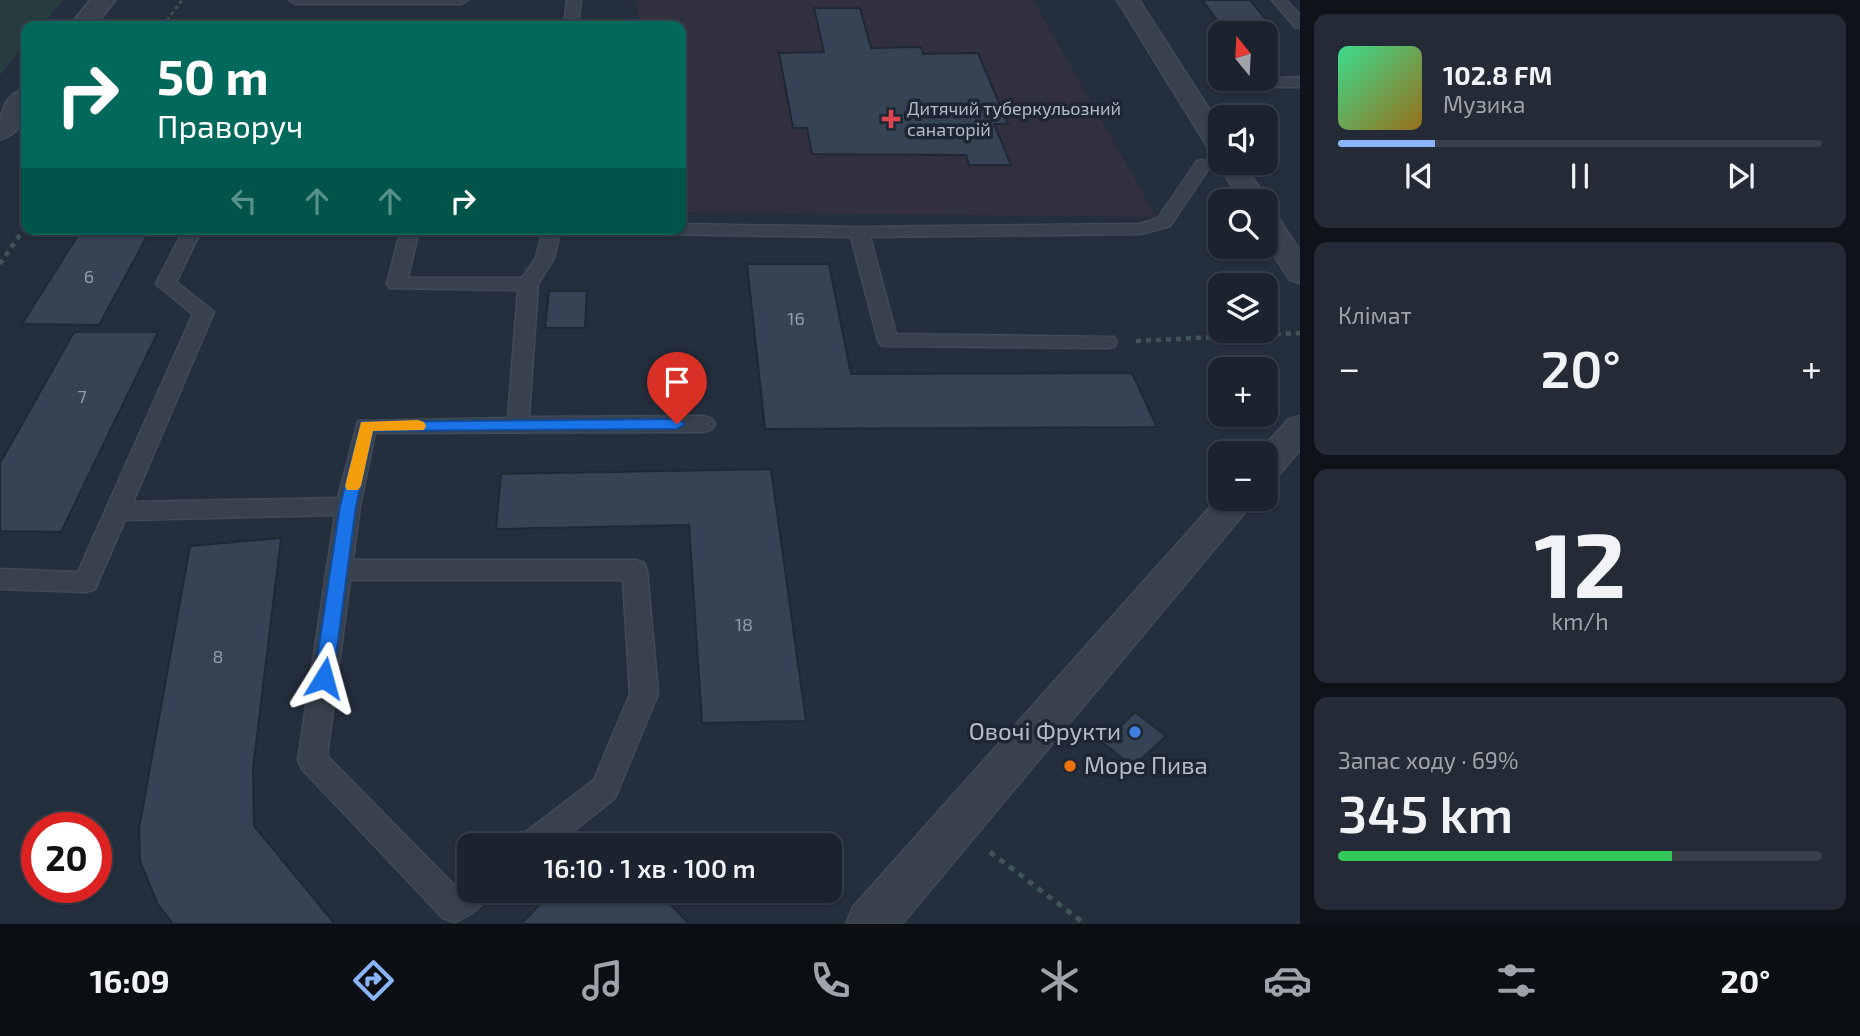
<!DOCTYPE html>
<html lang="uk">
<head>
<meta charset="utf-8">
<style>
  :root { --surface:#1b232e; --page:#242b36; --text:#f1f3f6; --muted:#a0a4aa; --line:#39404a; --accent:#8ab4f8 }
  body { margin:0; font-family:"Exo 2",sans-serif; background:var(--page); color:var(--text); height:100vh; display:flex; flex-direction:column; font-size:26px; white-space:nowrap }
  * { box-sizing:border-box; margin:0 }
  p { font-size:23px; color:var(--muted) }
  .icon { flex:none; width:38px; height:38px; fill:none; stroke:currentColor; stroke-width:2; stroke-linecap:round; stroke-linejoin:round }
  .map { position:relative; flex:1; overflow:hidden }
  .side { display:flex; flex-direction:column; gap:14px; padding:14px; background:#0f1319; width:560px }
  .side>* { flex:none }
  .top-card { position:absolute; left:21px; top:21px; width:665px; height:214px; border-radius:14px; box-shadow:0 2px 5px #0004,0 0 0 2px var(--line); background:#00695c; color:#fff; overflow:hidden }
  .needle { width:46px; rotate:342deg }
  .buttons { position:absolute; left:1208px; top:21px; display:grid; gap:14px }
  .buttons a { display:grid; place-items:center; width:70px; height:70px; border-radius:14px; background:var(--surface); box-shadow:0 2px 5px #0004,0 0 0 2px var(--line); font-size:35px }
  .speed { position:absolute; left:21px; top:812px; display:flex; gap:14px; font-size:35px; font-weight:700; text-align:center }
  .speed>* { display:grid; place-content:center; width:91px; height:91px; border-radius:50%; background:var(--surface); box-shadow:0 2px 5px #0004,0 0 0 2px var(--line); line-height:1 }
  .speed .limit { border:10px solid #d22; background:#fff; color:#111 }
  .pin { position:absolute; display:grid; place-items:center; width:60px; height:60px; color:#fff; margin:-72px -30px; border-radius:50% 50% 50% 0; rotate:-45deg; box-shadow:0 0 7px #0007 }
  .pin .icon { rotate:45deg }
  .me { position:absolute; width:77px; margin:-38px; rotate:8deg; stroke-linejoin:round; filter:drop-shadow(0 0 5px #0008) }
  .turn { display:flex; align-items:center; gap:24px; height:147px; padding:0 21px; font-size:32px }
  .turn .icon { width:91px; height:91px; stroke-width:2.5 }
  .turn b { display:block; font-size:49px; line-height:60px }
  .lanes { display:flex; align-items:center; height:66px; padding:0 21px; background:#0003; justify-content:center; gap:35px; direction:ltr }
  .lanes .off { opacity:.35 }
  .big { font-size:52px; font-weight:600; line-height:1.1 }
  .side .widget { flex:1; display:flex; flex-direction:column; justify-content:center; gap:10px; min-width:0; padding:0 24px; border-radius:14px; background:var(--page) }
  .side .dial { align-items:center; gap:0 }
  .dial b { font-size:91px; line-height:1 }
  .song { display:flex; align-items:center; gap:21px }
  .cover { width:84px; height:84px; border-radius:10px; background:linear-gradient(135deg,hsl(150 70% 55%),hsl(40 70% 35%)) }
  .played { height:7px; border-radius:4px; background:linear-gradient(90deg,var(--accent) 20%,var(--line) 20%) }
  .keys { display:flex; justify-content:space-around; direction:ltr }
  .heat { display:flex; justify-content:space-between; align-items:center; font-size:38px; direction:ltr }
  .charge { height:10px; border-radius:5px; background:linear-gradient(90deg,#34c759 69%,var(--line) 0) }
  .trip { position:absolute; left:457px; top:833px; width:385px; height:70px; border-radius:14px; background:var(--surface); box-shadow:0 2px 5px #0004,0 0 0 2px var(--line); font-weight:600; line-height:70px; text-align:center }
  .tab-bar { display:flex; height:112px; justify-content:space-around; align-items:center; background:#0b0e12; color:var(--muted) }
  .tab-bar .icon { width:49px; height:49px }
  .tab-bar .selected { color:var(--accent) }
  .tab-bar b { font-size:32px; color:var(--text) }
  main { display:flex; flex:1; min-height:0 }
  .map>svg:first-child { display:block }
  .medical { fill:#32303f }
  .green { fill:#263c3f }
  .building { fill:#364354; stroke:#1f2835; stroke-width:2 }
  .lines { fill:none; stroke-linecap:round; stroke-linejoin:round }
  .service-casing { stroke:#414a57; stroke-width:3 }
  .pedestrian-casing { stroke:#414a57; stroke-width:3 }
  .tertiary-casing { stroke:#414a57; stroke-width:4 }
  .path-far2 { stroke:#3f5557; stroke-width:2.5; stroke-dasharray:3.5 3.5; stroke-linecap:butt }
  .path-far1 { stroke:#3f5557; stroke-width:4.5; stroke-dasharray:5 5; stroke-linecap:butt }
  .path { stroke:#3f5557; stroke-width:5; stroke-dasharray:6 6; stroke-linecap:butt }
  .service { fill:#38414e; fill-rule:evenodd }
  .pedestrian { fill:#38414e; fill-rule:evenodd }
  .tertiary { fill:#38414e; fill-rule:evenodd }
  .route { fill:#1a73e8; stroke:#114b97; stroke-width:2 }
  .slow { fill:#f59e0b }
  .health-dot { fill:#e0444e; stroke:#1d2633; stroke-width:2.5 }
  .shop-dot { fill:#3f7fe0; stroke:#1d2633; stroke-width:2.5 }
  .food-dot { fill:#e8710a; stroke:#1d2633; stroke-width:2.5 }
  .labels { text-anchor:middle; stroke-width:7; stroke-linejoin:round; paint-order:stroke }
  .far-poi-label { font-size:18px; fill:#b4bcc9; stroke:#1d2633; text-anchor:start }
  .number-label { font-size:18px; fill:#929caa }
  .near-poi-label { font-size:24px; fill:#b4bcc9; stroke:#1d2633; text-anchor:end }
</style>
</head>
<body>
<main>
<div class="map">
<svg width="1300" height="924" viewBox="0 0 1300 924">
  <rect width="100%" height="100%" fill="#242f3e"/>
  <!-- medical -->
  <path class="medical" d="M637,0h396l123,217 -475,-5v-186h-42z"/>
  <!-- green -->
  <path class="green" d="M0,0h63l-22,26h-15v17l-26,32z"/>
  <!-- building -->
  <path class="building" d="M1202,0h48l27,33h-50z
    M814,8h46l11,40 50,-1 2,7 55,-1 30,71h-14l17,41h-42l-3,-10 -154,-1 -5,-26h-14l-14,-75 45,-1z
    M82,229h69l-52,96 -77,-1z
    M747,264h82l22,110 281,-1 25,54 -392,2z
    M549,291h38l-2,37h-40z
    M74,332h84l-97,200 -61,-1v-68z
    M771,469l35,252 -104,2 -13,-198 -193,4 5,-55z
    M281,538l-28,231 1,57 81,98h-162l-16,-21 -17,-42 -1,-32 51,-283z
    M1135,712l31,24 -33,31 -30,-24z
    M553,891h105l31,33h-168z"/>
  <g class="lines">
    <defs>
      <path id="service" d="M289,0h179l-7,4h-165z
        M567,0h14l-3,26h-14z
        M1272,0h14l14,15v13l-5,-1z
        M1300,77v10h-47l-8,-5 3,-3z
        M1203,160l8,5 -41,61 -29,8 -271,3 26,97 218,3 3,5 -3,5 -7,1 -219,-2 -7,-1 -3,-5 -27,-103 -202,-3 -9,-5h41v-5l178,3 281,-3 18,-6 39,-57z
        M184,229h18l-26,53 38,30 -81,190 205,-4 20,-77 150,-3 10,-128 -128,-2 -3,-4 14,-55h18l-11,49h114l14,-20 7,-29h18l-7,29 -16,26 -9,133 175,-1 8,3 3,5 -3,5 -8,3 -329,1 -15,73 -7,54h282l9,3 3,7 11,124 -43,104 -59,47h-38l4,-10 72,-55 36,-86 -7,-114h-273l-23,176 129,131 13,-9v13h21c-6,16 -20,25 -36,31l-11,-4 -141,-149 -4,-9 37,-245 -210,5 -30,69 -9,3 -86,-3v-20l78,3 115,-258 -37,-30z"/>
      <path id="pedestrian" d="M1117,0h22l81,126v28l-9,-3 -4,-5z
        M1220,159v4h23l25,38 -3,3v-3h-24l-24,-38z
        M1265,211l10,2 25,38v32l-10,-3 -25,-38z
        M1300,416v34l-23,27 -12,3v-27h-7l30,-33z
        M1220,496v3h36l-354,425h-56l7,-17z"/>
      <path id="tertiary" d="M91,0h24l-21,26h-24z
        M26,89c1,21 -2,44 -26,50 0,-21 2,-44 26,-50z"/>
    </defs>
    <!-- service casing -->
    <use href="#service" class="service-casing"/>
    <!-- pedestrian casing -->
    <use href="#pedestrian" class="pedestrian-casing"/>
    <!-- tertiary casing -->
    <use href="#tertiary" class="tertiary-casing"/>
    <!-- path-far2 -->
    <path class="path-far2" d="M163,26l19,-26"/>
    <!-- path-far1 -->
    <path class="path-far1" d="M0,264l26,-38
      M1136,341l164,-8"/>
    <!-- path -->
    <path class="path" d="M990,852l95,72"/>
    <!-- service -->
    <use href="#service" class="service"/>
    <!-- pedestrian -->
    <use href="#pedestrian" class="pedestrian"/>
    <!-- tertiary -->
    <use href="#tertiary" class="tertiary"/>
  </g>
  <!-- route -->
  <path class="route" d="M677,419l8,5 -8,5 -304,2 -17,75 -23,172 -3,6 -6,2 -7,-2 -3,-6 26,-172 21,-84z"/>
  <!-- slow -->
  <path class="slow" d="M418,420l6,2 2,4 -2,4 -51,1 -12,55 -3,4h-11l-2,-4 16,-64z"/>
  <!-- markers -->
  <path class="health-dot" d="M887.5 108.5h7v7h7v7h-7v7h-7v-7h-7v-7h7z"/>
  <circle class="shop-dot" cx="1135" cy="732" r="7"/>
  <circle class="food-dot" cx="1070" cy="766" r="7"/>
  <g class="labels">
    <!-- far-poi labels -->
    <g class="far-poi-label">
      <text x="907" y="115">Дитячий туберкульозний<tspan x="907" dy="21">санаторій</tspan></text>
    </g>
    <!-- number labels -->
    <g class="number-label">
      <text x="89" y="283">6</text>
      <text x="796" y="325">16</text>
      <text x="82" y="403">7</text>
      <text x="744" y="631">18</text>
      <text x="218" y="663">8</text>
    </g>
    <!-- near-poi labels -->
    <g class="near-poi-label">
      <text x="1121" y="740">Овочі Фрукти</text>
      <text x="1084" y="774" text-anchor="start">Море Пива</text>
    </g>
  </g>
</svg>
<div class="buttons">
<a><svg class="needle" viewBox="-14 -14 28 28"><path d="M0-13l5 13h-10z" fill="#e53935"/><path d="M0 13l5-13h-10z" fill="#a0a4aa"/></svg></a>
<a><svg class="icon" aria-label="sound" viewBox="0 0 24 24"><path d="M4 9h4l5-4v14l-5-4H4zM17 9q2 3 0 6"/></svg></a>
<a><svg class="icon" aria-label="search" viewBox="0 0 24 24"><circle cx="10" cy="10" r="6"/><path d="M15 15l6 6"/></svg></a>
<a><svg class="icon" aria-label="layers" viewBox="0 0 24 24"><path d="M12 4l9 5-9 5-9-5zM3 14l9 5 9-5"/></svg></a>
<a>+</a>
<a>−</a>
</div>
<div class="speed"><div class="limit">20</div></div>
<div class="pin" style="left:677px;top:424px;background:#d93025"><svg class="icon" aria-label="arrive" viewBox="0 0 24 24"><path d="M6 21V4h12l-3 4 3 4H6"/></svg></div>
<svg class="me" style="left:324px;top:678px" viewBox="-20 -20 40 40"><path d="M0-17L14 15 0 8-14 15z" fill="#1a73e8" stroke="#fff" stroke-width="4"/></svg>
<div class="trip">16:10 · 1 хв · 100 m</div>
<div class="top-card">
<div class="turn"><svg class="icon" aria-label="right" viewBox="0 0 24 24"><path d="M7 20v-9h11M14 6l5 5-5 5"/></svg><div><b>50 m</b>Праворуч</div></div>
<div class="lanes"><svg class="icon off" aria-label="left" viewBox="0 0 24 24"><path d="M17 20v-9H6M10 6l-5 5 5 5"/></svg><svg class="icon off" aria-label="ahead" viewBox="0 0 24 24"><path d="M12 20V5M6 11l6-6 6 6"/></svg><svg class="icon off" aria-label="ahead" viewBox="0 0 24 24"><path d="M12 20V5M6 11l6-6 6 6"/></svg><svg class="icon" aria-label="right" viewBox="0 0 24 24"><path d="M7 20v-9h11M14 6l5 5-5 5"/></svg></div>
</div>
</div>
<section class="side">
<div class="widget">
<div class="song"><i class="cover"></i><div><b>102.8 FM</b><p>Музика</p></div></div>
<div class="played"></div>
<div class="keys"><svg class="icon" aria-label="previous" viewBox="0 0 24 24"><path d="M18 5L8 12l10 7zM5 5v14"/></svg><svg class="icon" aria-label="pause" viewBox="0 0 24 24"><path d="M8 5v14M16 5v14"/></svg><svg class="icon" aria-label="next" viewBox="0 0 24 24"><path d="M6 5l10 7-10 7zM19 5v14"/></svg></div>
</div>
<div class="widget"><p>Клімат</p>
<div class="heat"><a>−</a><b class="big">20°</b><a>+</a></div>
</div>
<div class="widget dial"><b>12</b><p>km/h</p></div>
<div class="widget"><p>Запас ходу · 69%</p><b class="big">345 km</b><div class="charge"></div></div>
</section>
</main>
<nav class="tab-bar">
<b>16:09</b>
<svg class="icon selected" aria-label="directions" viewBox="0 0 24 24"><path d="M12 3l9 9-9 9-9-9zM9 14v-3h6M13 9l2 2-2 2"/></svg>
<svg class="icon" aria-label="music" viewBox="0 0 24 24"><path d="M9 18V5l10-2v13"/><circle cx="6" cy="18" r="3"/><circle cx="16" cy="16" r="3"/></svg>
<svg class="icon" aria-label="phone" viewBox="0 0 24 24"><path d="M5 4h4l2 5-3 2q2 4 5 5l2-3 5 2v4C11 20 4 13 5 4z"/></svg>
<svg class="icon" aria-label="climate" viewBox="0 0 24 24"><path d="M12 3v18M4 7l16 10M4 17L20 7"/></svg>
<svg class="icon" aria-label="car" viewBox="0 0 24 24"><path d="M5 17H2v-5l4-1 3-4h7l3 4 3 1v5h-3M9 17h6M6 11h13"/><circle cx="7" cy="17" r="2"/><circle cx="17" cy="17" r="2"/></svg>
<svg class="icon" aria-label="filters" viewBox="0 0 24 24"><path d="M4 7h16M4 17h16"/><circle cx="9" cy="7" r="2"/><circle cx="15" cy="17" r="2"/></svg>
<b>20°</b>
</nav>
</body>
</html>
